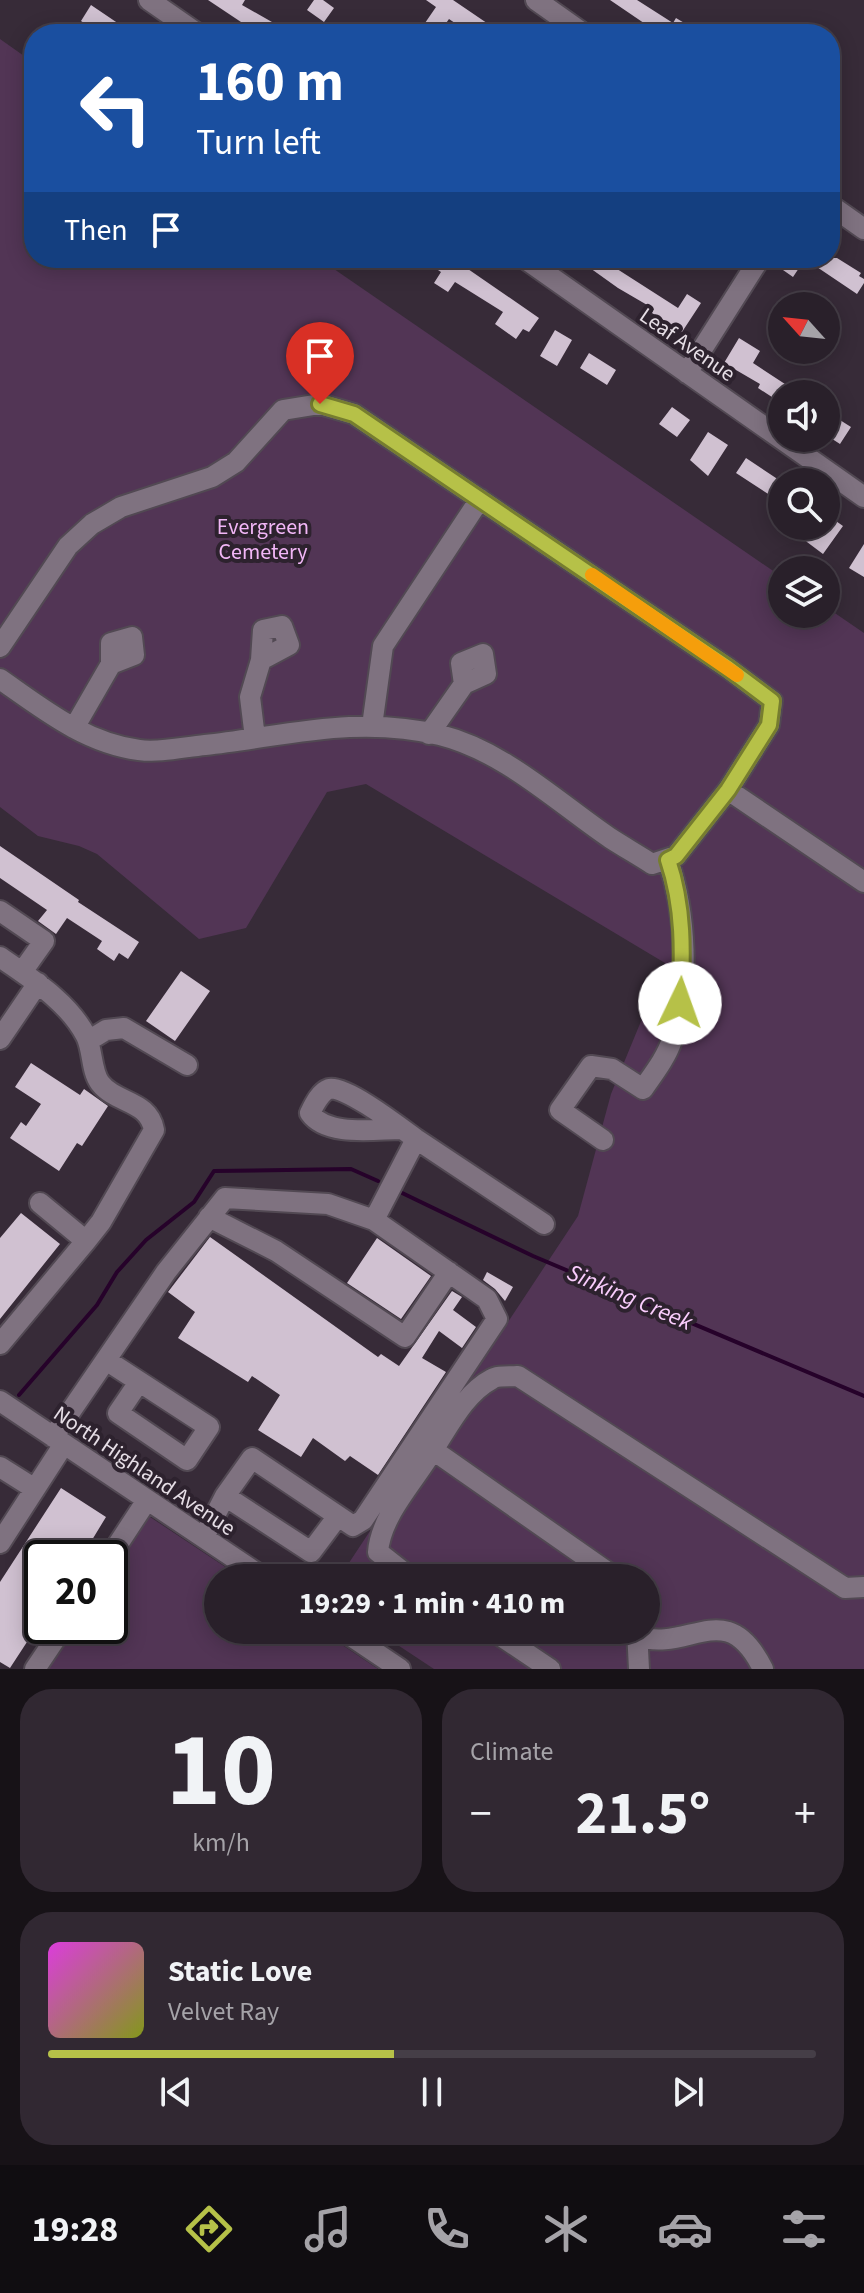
<!DOCTYPE html>
<html lang="en">
<head>
<meta charset="utf-8">
<style>
  :root { --surface:#29202a; --page:#312832; --text:#f1f3f6; --muted:#a5a3a8; --line:#453e47; --accent:#b6c148 }
  body { margin:0; font-family:"Source Sans 3",sans-serif; background:var(--page); color:var(--text); height:100vh; display:flex; flex-direction:column; font-size:30px; white-space:nowrap }
  * { box-sizing:border-box; margin:0 }
  p { font-size:26px; color:var(--muted) }
  .icon { flex:none; width:44px; height:44px; fill:none; stroke:currentColor; stroke-width:2; stroke-linecap:round; stroke-linejoin:round }
  .map { position:relative; height:1669px; overflow:hidden }
  .drawer { display:flex; flex-direction:column; gap:20px; padding:20px; background:#171217; flex:1 }
  .drawer>* { flex:none }
  .top-card { position:absolute; left:24px; top:24px; width:816px; height:244px; border-radius:32px; box-shadow:0 4px 20px #0003,0 0 0 2px var(--line); background:#1a4fa0; color:#fff; overflow:hidden }
  .needle { width:52px; rotate:297deg }
  .tools { position:absolute; left:768px; top:292px; display:grid; gap:16px }
  .tools a { display:grid; place-items:center; width:72px; height:72px; border-radius:50%; background:var(--surface); box-shadow:0 4px 20px #0003,0 0 0 2px var(--line); font-size:40px }
  .speed { position:absolute; left:24px; top:1540px; display:flex; gap:16px; font-size:40px; font-weight:700; text-align:center }
  .speed>* { display:grid; place-content:center; width:104px; height:104px; border-radius:50%; background:var(--surface); box-shadow:0 4px 20px #0003,0 0 0 2px var(--line); line-height:1 }
  .speed .limit { border:4px solid #111; border-radius:12px; background:#fff; color:#111 }
  .pin { position:absolute; display:grid; place-items:center; width:68px; height:68px; color:#fff; margin:-82px -34px; border-radius:50% 50% 50% 0; rotate:-45deg; box-shadow:0 0 8px #0007 }
  .pin .icon { rotate:45deg }
  .me { position:absolute; width:88px; margin:-44px; rotate:3deg; stroke-linejoin:round; filter:drop-shadow(0 0 6px #0008) }
  .turn { display:flex; align-items:center; gap:28px; height:168px; padding:0 40px; font-size:36px }
  .turn .icon { width:104px; height:104px; stroke-width:2.5 }
  .turn b { display:block; font-size:56px; line-height:68px }
  .then { display:flex; align-items:center; height:76px; padding:0 40px; background:#0003; gap:16px; font-size:30px }
  .big { font-size:60px; font-weight:700; line-height:1.1 }
  .drawer .tile { flex:1; display:flex; flex-direction:column; justify-content:center; gap:12px; min-width:0; padding:0 28px; border-radius:32px; background:var(--page) }
  .drawer .dial { align-items:center; gap:0 }
  .dial b { font-size:104px; line-height:1 }
  .song { display:flex; align-items:center; gap:24px }
  .cover { width:96px; height:96px; border-radius:12px; background:linear-gradient(135deg,hsl(300 70% 55%),hsl(70 70% 35%)) }
  .played { height:8px; border-radius:4px; background:linear-gradient(90deg,var(--accent) 45%,var(--line) 45%) }
  .keys { display:flex; justify-content:space-around; direction:ltr }
  .heat { display:flex; justify-content:space-between; align-items:center; font-size:44px; direction:ltr }
  .drawer .tiles { flex:1; display:grid; gap:20px; grid-template-columns:1fr 1fr }
  .tile:last-child { grid-column:span 2 }
  .trip { position:absolute; left:204px; top:1564px; width:456px; height:80px; border-radius:40px; background:var(--surface); box-shadow:0 4px 20px #0003,0 0 0 2px var(--line); font-weight:700; line-height:80px; text-align:center }
  .dock { display:flex; height:128px; justify-content:space-around; align-items:center; background:#100d11; color:var(--muted) }
  .dock .icon { width:56px; height:56px }
  .dock .on { color:var(--accent) }
  .dock b { font-size:36px; color:var(--text) }
  .map>svg:first-child { display:block }
  .green { fill:#523555 }
  .lines { fill:none; stroke-linecap:round; stroke-linejoin:round }
  .stream { stroke:#26022a; stroke-width:4 }
  .building { fill:#d0c1d1 }
  .minor-casing { stroke:#524953; stroke-width:24 }
  .minor { stroke:#7f7280; stroke-width:20 }
  .route-casing { stroke:#767d2f; stroke-width:20 }
  .route { stroke:#b6c148; stroke-width:14 }
  .slow { stroke:#f59e0b; stroke-width:14 }
  .labels { text-anchor:middle; stroke-width:8; stroke-linejoin:round; paint-order:stroke }
  .street-label { font-size:22px; fill:#e6dee6; stroke:#2d222e }
  .park-label { font-size:22px; fill:#f1b6f6; stroke:#2d222e }
  .water-label { font-size:24px; font-style:italic; fill:#facdfd; stroke:#2d222e }
</style>
</head>
<body>
<div class="map">
<svg width="864" height="1669" viewBox="0 0 864 1669">
  <rect width="100%" height="100%" fill="#372b38"/>
  <!-- green -->
  <path class="green" d="M0,39l34,24v195h284l464,319v37h44v-7l38,26v1036h-430l-59,-39h271v-52h-307l239,-362 33,-122 54,-131 -299,-179 -39,8 -81,136 -47,11 -102,-85 -18,-8 -41,-10 -38,-29z
    M144,1513l98,65h-24v52h102l58,39h-338l29,-43h41v-62z"/>
  <g class="lines">
    <!-- stream -->
    <path class="stream" d="M398,1191l135,65 331,140
      M19,1395l78,-90 20,-33 29,-32 48,-38 20,-31 137,-2 27,12"/>
  </g>
  <!-- building -->
  <path class="building" d="M208,0h37l-3,5 51,29h-34z
    M314,0h9l11,8 -10,14 -17,-12z
    M426,0h27l50,34h-32l-22,-15 -10,14 -14,-10 11,-16z
    M610,0h27l36,23 3,-5 10,6 -3,5 8,5h-31z
    M91,5l31,21 -6,8h-16l-19,-13z
    M420,258h32l87,60 -10,14 -6,-3 -7,10 -21,-15 8,-12 -48,-30 -7,10 -14,-9 7,-11z
    M576,258h35l6,4 -3,5 64,41 9,-14 14,9 -19,29 -30,-19 2,-4 -36,-21z
    M790,258h47l24,15 -2,3 5,3v4l-7,11 -52,-35 -12,18 -10,-7z
    M555,330l17,10 -15,26 -17,-10z
    M739,338l21,13 -7,12 35,23 -10,15 -20,-13 2,-4 -36,-21z
    M589,353l27,17 -9,15 -27,-17z
    M672,407l18,13 -13,17 -18,-13z
    M832,415l19,12 -11,17 -14,-9v-10z
    M708,432l20,13 -20,31 -18,-16z
    M746,458l36,24v21l-46,-30z
    M826,514l17,12 -20,28 -20,-15 9,-13h14z
    M864,544v33l-15,-9z
    M0,846l79,54 -1,2 61,40 -11,17 -9,-6 -5,8 -17,-12 5,-8 -35,-23 -11,16 -18,-13 9,-11 -47,-32z
    M181,971l29,20 -35,50 -29,-20z
    M31,1063l49,32 4,-6 24,17 -26,40 -5,-3 -18,28 -49,-33 11,-16 5,4 15,-22 -26,-17z
    M21,1213l39,31 -60,75v-81z
    M210,1237l168,120 3,-3 18,12 53,-75 10,6 -9,13 23,17 -14,21 -23,-17 -17,27 24,14 -68,103 -28,-19 -5,5 -32,-23 -12,19 -43,-27 22,-35 -28,-19 -4,6 -70,-44 17,-26 -27,-20z
    M377,1238l54,38 -30,43 -54,-36z
    M487,1272l26,15 -8,14 -10,-12 -12,-9z
    M61,1488l45,29 -25,41h-39v61l-32,49 -10,-6v-80z"/>
  <g class="lines">
    <defs>
      <path id="minor" d="M149,0l49,34
        M536,0l48,34
        M830,205l34,24
        M524,258l340,239
        M687,373l73,-115
        M0,647l68,-101 24,-22 29,-17 91,-30 24,-15 47,-52 37,-6 34,10 374,254 44,33 -3,24 -41,65 -52,66 -24,8c-14,-9 -28,-17 -42,-26 -53,-36 -106,-87 -170,-103 -83,-20 -154,1 -235,10 -21,2 -45,8 -66,5 -54,-7 -96,-41 -139,-71
        M372,726l11,-80 97,-147
        M74,728l37,-64v-21l21,-6 2,18 -23,9
        M429,734l35,-50 -3,-21 22,-9 3,20 -22,10
        M255,738l-5,-41 11,-37 2,-30 19,-4 7,19 -28,15
        M728,790l136,92
        M0,911l44,30 -22,31
        M0,957c31,22 68,44 86,79 7,14 5,35 14,47 16,21 49,17 54,47l-53,92 -15,19
        M0,1039l38,-56
        M88,1041l18,-11 18,-2 63,37
        M401,1129c-26,0 -74,8 -91,-16 4,-8 10,-21 19,-24 15,-5 72,39 87,50l128,85
        M603,1140l-43,-30 31,-44 21,3 31,20c11,-16 23,-31 29,-49 18,-54 14,-127 -4,-180
        M209,1217l67,34 129,86 44,-65
        M374,1220l42,-81
        M0,1344l86,-103 -46,-38
        M106,1360l103,67 -22,33 -69,-47 21,-31
        M0,1401l264,177
        M53,1437l113,-165 59,-74 103,6 46,16 113,79 10,20 -134,201 -10,6 -101,-68 -27,38 -21,41
        M0,1467l35,22
        M225,1496l86,56 27,-36
        M0,1543l64,-99
        M109,1558l38,-58
        M411,1578l-33,-26c3,-37 36,-70 55,-102
        M616,1578l-183,-128c16,-24 32,-57 59,-71 6,-4 18,-2 26,-3l327,212 19,-1
        M342,1630l58,39
        M492,1630l58,39
        M637,1630l2,39
        M637,1636c52,18 89,-42 126,33
        M35,1669l29,-43"/>
    </defs>
    <!-- minor casing -->
    <use href="#minor" class="minor-casing"/>
    <!-- minor -->
    <use href="#minor" class="minor"/>
  </g>
  <g class="lines">
    <defs>
      <path id="route" d="M320,404l34,10 374,254 44,33 -3,24 -41,65 -52,66 -8,4c16,47 15,94 12,143"/>
    </defs>
    <!-- route casing -->
    <use href="#route" class="route-casing"/>
    <!-- route -->
    <use href="#route" class="route"/>
    <!-- slow -->
    <path class="slow" d="M592,575l145,100"/>
  </g>
  <g class="labels">
    <!-- street labels -->
    <g class="street-label">
      <text transform="translate(688 344) rotate(35)" y="8">Leaf Avenue</text>
      <text transform="translate(145 1470) rotate(34)" y="8">North Highland Avenue</text>
    </g>
    <!-- park labels -->
    <g class="park-label">
      <text x="263" y="534">Evergreen<tspan x="263" dy="25">Cemetery</tspan></text>
    </g>
    <!-- water labels -->
    <g class="water-label">
      <text transform="translate(630 1297) rotate(23)" y="8">Sinking Creek</text>
    </g>
  </g>
</svg>
<div class="tools">
<a><svg class="needle" viewBox="-14 -14 28 28"><path d="M0-13l5 13h-10z" fill="#e53935"/><path d="M0 13l5-13h-10z" fill="#a5a3a8"/></svg></a>
<a><svg class="icon" aria-label="sound" viewBox="0 0 24 24"><path d="M4 9h4l5-4v14l-5-4H4zM17 9q2 3 0 6"/></svg></a>
<a><svg class="icon" aria-label="search" viewBox="0 0 24 24"><circle cx="10" cy="10" r="6"/><path d="M15 15l6 6"/></svg></a>
<a><svg class="icon" aria-label="layers" viewBox="0 0 24 24"><path d="M12 4l9 5-9 5-9-5zM3 14l9 5 9-5"/></svg></a>
</div>
<div class="speed"><div class="limit">20</div></div>
<div class="pin" style="left:320px;top:404px;background:#d93025"><svg class="icon" aria-label="arrive" viewBox="0 0 24 24"><path d="M6 21V4h12l-3 4 3 4H6"/></svg></div>
<svg class="me" style="left:680px;top:1003px" viewBox="-20 -20 40 40"><circle r="19" fill="#fff"/><path d="M0-13L10 11 0 6-10 11z" fill="#b6c148"/></svg>
<div class="trip">19:29 · 1 min · 410 m</div>
<div class="top-card">
<div class="turn"><svg class="icon" aria-label="left" viewBox="0 0 24 24"><path d="M17 20v-9H6M10 6l-5 5 5 5"/></svg><div><b>160 m</b>Turn left</div></div>
<div class="then">Then<svg class="icon" aria-label="arrive" viewBox="0 0 24 24"><path d="M6 21V4h12l-3 4 3 4H6"/></svg></div>
</div>
</div>
<section class="drawer">
<div class="tiles">
<div class="tile dial"><b>10</b><p>km/h</p></div>
<div class="tile"><p>Climate</p>
<div class="heat"><a>−</a><b class="big">21.5°</b><a>+</a></div>
</div>
<div class="tile">
<div class="song"><i class="cover"></i><div><b>Static Love</b><p>Velvet Ray</p></div></div>
<div class="played"></div>
<div class="keys"><svg class="icon" aria-label="previous" viewBox="0 0 24 24"><path d="M18 5L8 12l10 7zM5 5v14"/></svg><svg class="icon" aria-label="pause" viewBox="0 0 24 24"><path d="M8 5v14M16 5v14"/></svg><svg class="icon" aria-label="next" viewBox="0 0 24 24"><path d="M6 5l10 7-10 7zM19 5v14"/></svg></div>
</div>
</div>
</section>
<nav class="dock">
<b>19:28</b>
<svg class="icon on" aria-label="directions" viewBox="0 0 24 24"><path d="M12 3l9 9-9 9-9-9zM9 14v-3h6M13 9l2 2-2 2"/></svg>
<svg class="icon" aria-label="music" viewBox="0 0 24 24"><path d="M9 18V5l10-2v13"/><circle cx="6" cy="18" r="3"/><circle cx="16" cy="16" r="3"/></svg>
<svg class="icon" aria-label="phone" viewBox="0 0 24 24"><path d="M5 4h4l2 5-3 2q2 4 5 5l2-3 5 2v4C11 20 4 13 5 4z"/></svg>
<svg class="icon" aria-label="climate" viewBox="0 0 24 24"><path d="M12 3v18M4 7l16 10M4 17L20 7"/></svg>
<svg class="icon" aria-label="car" viewBox="0 0 24 24"><path d="M5 17H2v-5l4-1 3-4h7l3 4 3 1v5h-3M9 17h6M6 11h13"/><circle cx="7" cy="17" r="2"/><circle cx="17" cy="17" r="2"/></svg>
<svg class="icon" aria-label="filters" viewBox="0 0 24 24"><path d="M4 7h16M4 17h16"/><circle cx="9" cy="7" r="2"/><circle cx="15" cy="17" r="2"/></svg>
</nav>
</body>
</html>
